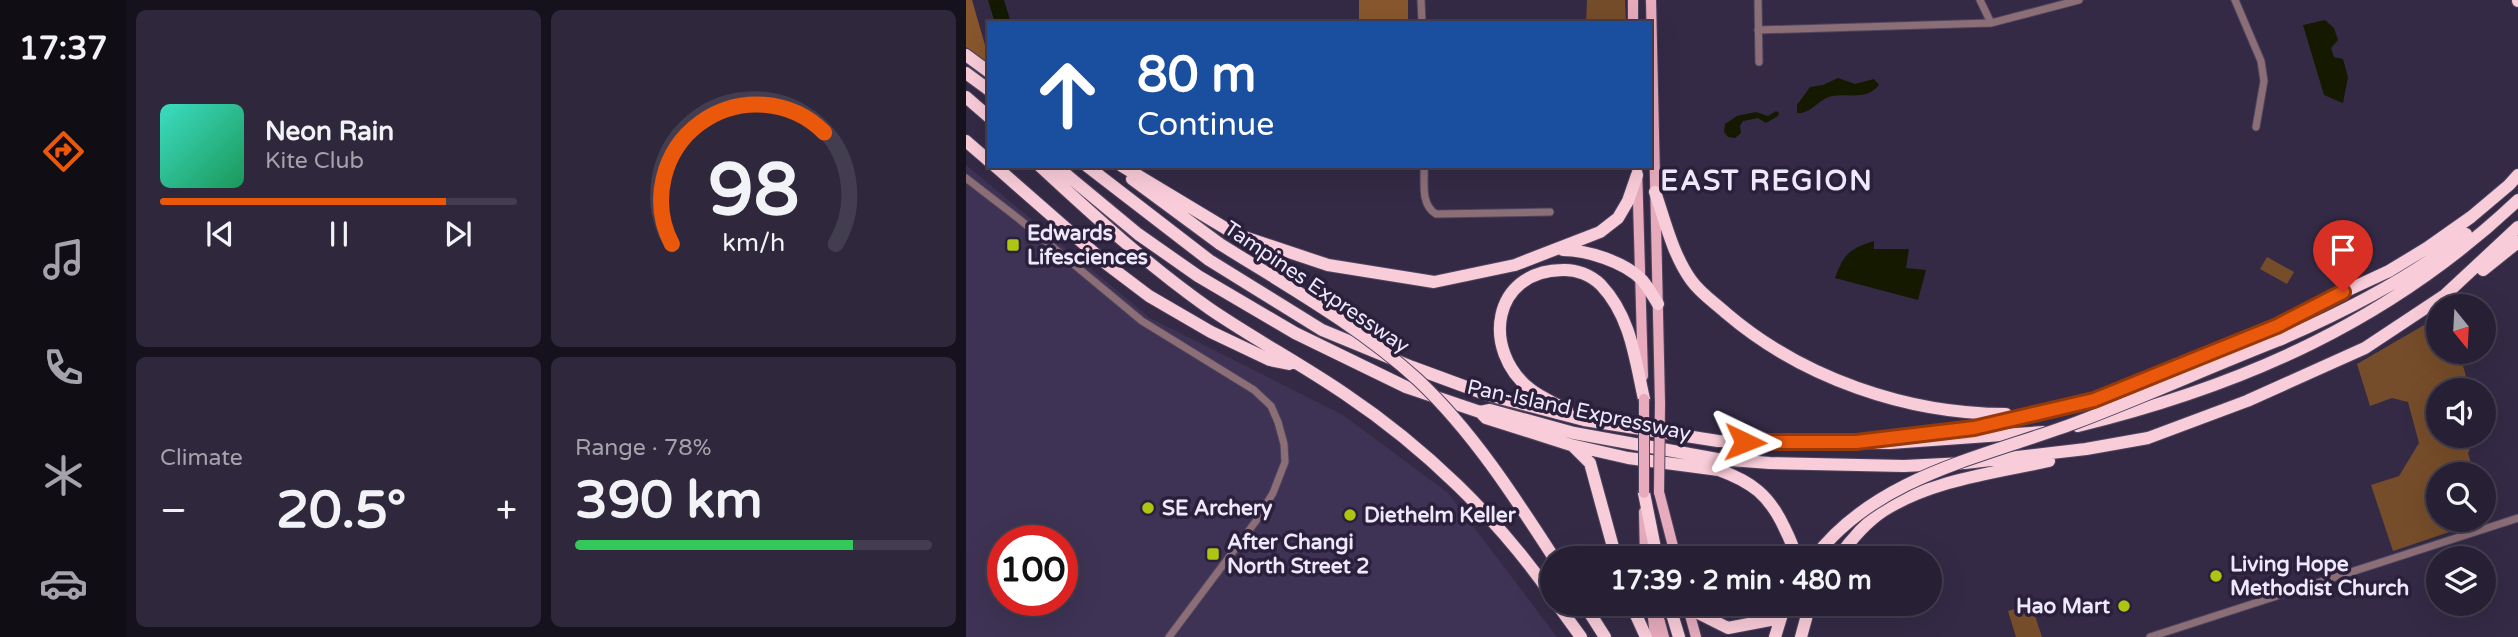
<!DOCTYPE html>
<html lang="en">
<head>
<meta charset="utf-8">
<style>
  :root { --surface:#272034; --page:#2f283c; --text:#f1f3f6; --muted:#a4a3ac; --line:#433e4f; --accent:#ea580c }
  body { margin:0; font-family:"Varela Round",sans-serif; background:var(--page); color:var(--text); height:100vh; display:flex; flex-direction:column; font-size:26px; white-space:nowrap }
  * { box-sizing:border-box; margin:0 }
  p { font-size:23px; color:var(--muted) }
  .icon { flex:none; width:38px; height:38px; fill:none; stroke:currentColor; stroke-width:2; stroke-linecap:round; stroke-linejoin:round }
  .map { position:relative; flex:1; overflow:hidden }
  .side { display:flex; flex-direction:column; gap:10px; padding:10px; background:#15121d; width:840px }
  .side>* { flex:none }
  .hud { position:absolute; left:21px; top:21px; width:665px; height:147px; border-radius:0px; box-shadow:0 7px 28px #0002,0 0 0 2px var(--line); background:#1a4fa0; color:#fff; overflow:hidden }
  .needle { width:46px; rotate:162deg }
  .fabs { position:absolute; left:1460px; top:294px; display:grid; gap:14px }
  .fabs a { display:grid; place-items:center; width:70px; height:70px; border-radius:50%; background:var(--surface); box-shadow:0 7px 28px #0002,0 0 0 2px var(--line); font-size:35px }
  .speed { position:absolute; left:21px; top:525px; display:flex; gap:14px; font-size:35px; font-weight:700; text-align:center }
  .speed>* { display:grid; place-content:center; width:91px; height:91px; border-radius:50%; background:var(--surface); box-shadow:0 7px 28px #0002,0 0 0 2px var(--line); line-height:1 }
  .speed .limit { border:10px solid #d22; background:#fff; color:#111 }
  .pin { position:absolute; display:grid; place-items:center; width:60px; height:60px; color:#fff; margin:-72px -30px; border-radius:50% 50% 50% 0; rotate:-45deg; box-shadow:0 0 7px #0007 }
  .pin .icon { rotate:45deg }
  .me { position:absolute; width:77px; margin:-38px; rotate:92deg; stroke-linejoin:round; filter:drop-shadow(0 0 5px #0008) }
  .turn { display:flex; align-items:center; gap:24px; height:147px; padding:0 35px; font-size:32px }
  .turn .icon { width:91px; height:91px; stroke-width:2.5 }
  .turn b { display:block; font-size:49px; line-height:60px }
  .big { font-size:52px; font-weight:700; line-height:1.1 }
  .side .widget { flex:1; display:flex; flex-direction:column; justify-content:center; gap:10px; min-width:0; padding:0 24px; border-radius:10px; background:var(--page) }
  .side .dial { align-items:center; gap:0 }
  .dial svg { height:182px; overflow:visible; fill:none; stroke:var(--line); stroke-width:7; stroke-linecap:round; text-anchor:middle }
  .dial text { fill:var(--text); stroke:none }
  .song { display:flex; align-items:center; gap:21px }
  .cover { width:84px; height:84px; border-radius:10px; background:linear-gradient(135deg,hsl(170 70% 55%),hsl(150 70% 35%)) }
  .played { height:7px; border-radius:4px; background:linear-gradient(90deg,var(--accent) 80%,var(--line) 80%) }
  .keys { display:flex; justify-content:space-around; direction:ltr }
  .heat { display:flex; justify-content:space-between; align-items:center; font-size:38px; direction:ltr }
  .charge { height:10px; border-radius:5px; background:linear-gradient(90deg,#34c759 78%,var(--line) 0) }
  .side .tiles { flex:1; display:grid; gap:10px; grid-template-columns:repeat(2,1fr) }
  .trip { position:absolute; left:574px; top:546px; width:402px; height:70px; border-radius:35px; background:var(--surface); box-shadow:0 7px 28px #0002,0 0 0 2px var(--line); font-weight:700; line-height:70px; text-align:center }
  main { display:flex; flex:1; min-height:0 }
  .tab-bar { display:flex; flex-direction:column; width:126px; justify-content:space-around; align-items:center; background:#100d15; color:var(--muted) }
  .tab-bar .icon { width:49px; height:49px }
  .tab-bar .on { color:var(--accent) }
  .tab-bar b { font-size:32px; color:var(--text) }
  .map>svg:first-child { display:block }
  .built { fill:#3e3354; fill-rule:evenodd }
  .green { fill:#764d2a }
  .forest { fill:#89572d }
  .water { fill:#141900 }
  .lines { fill:none; stroke-linecap:round; stroke-linejoin:round }
  .minor-casing { stroke:#4e455f; stroke-width:9 }
  .primary-casing { stroke:#4e455f; stroke-width:12 }
  .motorway-casing { stroke:#4e455f; stroke-width:14 }
  .minor { stroke:#8c6e77; stroke-width:7 }
  .primary { stroke:#e7abbd; stroke-width:10 }
  .motorway { stroke:#f9ccd9; stroke-width:12 }
  .primary-bridge-casing { stroke:#4e455f; stroke-width:12; stroke-linecap:butt }
  .motorway-bridge-casing { stroke:#4e455f; stroke-width:14; stroke-linecap:butt }
  .primary-bridge { stroke:#e7abbd; stroke-width:10 }
  .motorway-bridge { stroke:#f9ccd9; stroke-width:12 }
  .route-casing { stroke:#983908; stroke-width:18 }
  .route { stroke:#ea580c; stroke-width:12 }
  .poi-dot { fill:#acc612; stroke:#2a203c; stroke-width:2.5 }
  .labels { text-anchor:middle; stroke-width:7; stroke-linejoin:round; paint-order:stroke }
  .poi-label { font-size:21px; font-weight:bold; fill:#eee8fb; stroke:#2a203c; text-anchor:start }
  .street-label { font-size:21px; fill:#eee8fb; stroke:#2a203c }
  .district-label { font-size:28px; font-weight:bold; letter-spacing:2px; fill:#eee8fb; stroke:#2a203c }
</style>
</head>
<body>
<main>
<nav class="tab-bar">
<b>17:37</b>
<svg class="icon on" aria-label="directions" viewBox="0 0 24 24"><path d="M12 3l9 9-9 9-9-9zM9 14v-3h6M13 9l2 2-2 2"/></svg>
<svg class="icon" aria-label="music" viewBox="0 0 24 24"><path d="M9 18V5l10-2v13"/><circle cx="6" cy="18" r="3"/><circle cx="16" cy="16" r="3"/></svg>
<svg class="icon" aria-label="phone" viewBox="0 0 24 24"><path d="M5 4h4l2 5-3 2q2 4 5 5l2-3 5 2v4C11 20 4 13 5 4z"/></svg>
<svg class="icon" aria-label="climate" viewBox="0 0 24 24"><path d="M12 3v18M4 7l16 10M4 17L20 7"/></svg>
<svg class="icon" aria-label="car" viewBox="0 0 24 24"><path d="M5 17H2v-5l4-1 3-4h7l3 4 3 1v5h-3M9 17h6M6 11h13"/><circle cx="7" cy="17" r="2"/><circle cx="17" cy="17" r="2"/></svg>
</nav>
<section class="side">
<div class="tiles">
<div class="widget">
<div class="song"><i class="cover"></i><div><b>Neon Rain</b><p>Kite Club</p></div></div>
<div class="played"></div>
<div class="keys"><svg class="icon" aria-label="previous" viewBox="0 0 24 24"><path d="M18 5L8 12l10 7zM5 5v14"/></svg><svg class="icon" aria-label="pause" viewBox="0 0 24 24"><path d="M8 5v14M16 5v14"/></svg><svg class="icon" aria-label="next" viewBox="0 0 24 24"><path d="M6 5l10 7-10 7zM19 5v14"/></svg></div>
</div>
<div class="widget dial"><svg viewBox="0 0 100 80">
<path d="M14 69A42 42 0 1 1 86 69"/>
<path d="M14 69A42 42 0 0 1 81 20" stroke="#ea580c"/>
<text x="50" y="56" font-size="32" font-weight="700">98</text>
<text x="50" y="72" font-size="11">km/h</text>
</svg></div>
<div class="widget"><p>Climate</p>
<div class="heat"><a>−</a><b class="big">20.5°</b><a>+</a></div>
</div>
<div class="widget"><p>Range · 78%</p><b class="big">390 km</b><div class="charge"></div></div>
</div>
</section>
<div class="map">
<svg width="1552" height="637" viewBox="0 0 1552 637">
  <rect width="100%" height="100%" fill="#342a46"/>
  <!-- built -->
  <path class="built" d="M0,165l184,153 193,97 105,78 109,144h-591zM37,541h59v59h-59z"/>
  <!-- green -->
  <path class="green" d="M621,0h38l1,23h-40z
    M1301,257l27,15 -7,12 -27,-15z
    M1472,317v35h21l11,38h-32v46h38l-8,17 6,21h-36v46h45v-16l5,15 -95,32 -22,-66 28,-9 20,-33 -11,-41 -16,-4 -22,8 -13,-42z
    M1065,604l11,33h-26l-8,-26z"/>
  <!-- forest -->
  <path class="forest" d="M0,0h6l13,45 4,3v17l-23,-18z
    M393,0h49v23h-49z"/>
  <!-- water -->
  <path class="water" d="M22,0h16l7,23h-16z
    M1359,20l9,8 4,12 -7,8 3,9 9,2 5,18 -5,26 -19,-8 -21,-70z
    M872,78l17,6 19,-5 5,6c-13,16 -30,8 -47,11 -14,3 -20,18 -35,17v-8l13,-18 13,-2z
    M810,111l3,2 -1,3 -12,7 -8,-5 -15,3 -3,5 1,7 -6,5 -7,-1 -4,-5 1,-8 12,-8 19,-4 12,4z
    M908,241v8h35l-3,19 20,2 -8,30 -83,-22c9,-24 14,-29 39,-37z"/>
  <g class="lines">
    <defs>
      <path id="minor" d="M455,0l1,23
        M792,0l1,62
        M1014,0l11,23
        M1269,0l26,61 3,20 -8,46
        M792,30l233,-7 88,-23
        M458,166c1,17 -4,38 12,48l114,-2
        M0,178l53,41 123,102 112,69 17,16 7,16 6,22 1,18 -12,31 -17,28 -87,116
        M1184,637l368,-119"/>
      <path id="primary" d="M667,0v23
        M685,0l9,403
        M671,166l6,210
        M693,492l17,66
        M678,512l1,46
        M689,604l9,33
        M721,604l9,33
        M686,608l3,29"/>
      <path id="motorway" d="M1552,0v1
        M0,55l23,17
        M0,73l23,17
        M0,97l23,20
        M0,141l23,20
        M29,166l113,99 41,31 62,36 59,28 19,4
        M74,166c55,51 109,100 170,143 44,30 91,55 135,85 79,53 153,124 207,202
        M90,166l82,68 60,42 97,57 111,54 74,25 10,-2 84,23 143,26 53,4 134,3 61,-3 121,-14 62,-11 99,-37 118,-53 80,-53 73,-68
        M121,166l122,94 113,70 90,37 76,28 96,25 134,21 172,2 153,-11
        M156,166l113,68 93,31 106,17 81,-17 85,-33 18,-14 10,-17 9,-26
        M166,179l88,65
        M689,192c10,29 18,63 36,88 9,13 24,23 35,33 76,65 181,101 280,101
        M597,250c24,0 62,12 79,30 6,7 11,16 16,24
        M1517,270l35,-28
        M1313,340c65,-28 132,-62 187,-106
        M601,410c-12,-7 -26,-12 -37,-21 -49,-39 -38,-118 32,-119 14,-1 29,5 39,15 30,32 34,74 43,114
        M514,412l6,6 85,27 57,13 91,12c33,12 50,25 65,57 5,10 10,20 12,31
        M1112,426c168,-41 313,-106 440,-226
        M975,431l33,-3 120,-28 183,-74 43,-23 69,-32 38,-23 44,-31 38,-32 9,-10
        M608,447l16,16 26,95
        M678,493l13,65
        M872,558c12,-17 27,-35 45,-47 49,-31 111,-38 166,-50
        M591,604l24,33
        M618,604l21,33
        M665,604l15,33
        M703,604l10,33
        M722,608l40,20 42,-8 15,-16
        M809,637l8,-26
        M835,637l9,-33"/>
    </defs>
    <!-- minor casing -->
    <use href="#minor" class="minor-casing"/>
    <!-- primary casing -->
    <use href="#primary" class="primary-casing"/>
    <!-- motorway casing -->
    <use href="#motorway" class="motorway-casing"/>
    <!-- minor -->
    <use href="#minor" class="minor"/>
    <!-- primary -->
    <use href="#primary" class="primary"/>
    <!-- motorway -->
    <use href="#motorway" class="motorway"/>
    <defs>
      <path id="primary-bridge" d="M678,399v94
        M693,492l1,-89"/>
      <path id="motorway-bridge" d="M254,244c67,42 139,82 198,136 54,51 96,116 136,178
        M848,558c62,-82 170,-101 261,-135 69,-26 135,-56 204,-83"/>
    </defs>
    <!-- primary-bridge casing -->
    <use href="#primary-bridge" class="primary-bridge-casing"/>
    <!-- motorway-bridge casing -->
    <use href="#motorway-bridge" class="motorway-bridge-casing"/>
    <!-- primary-bridge -->
    <use href="#primary-bridge" class="primary-bridge"/>
    <!-- motorway-bridge -->
    <use href="#motorway-bridge" class="motorway-bridge"/>
  </g>
  <g class="lines">
    <defs>
      <path id="route" d="M779,442h111l118,-14 120,-28 183,-74 66,-34"/>
    </defs>
    <!-- route casing -->
    <use href="#route" class="route-casing"/>
    <!-- route -->
    <use href="#route" class="route"/>
  </g>
  <!-- markers -->
  <g class="poi-dot">
    <rect x="40" y="238" width="14" height="14" rx="3.5"/>
    <circle cx="182" cy="508" r="7"/>
    <circle cx="384" cy="515" r="7"/>
    <rect x="240" y="547" width="14" height="14" rx="3.5"/>
    <circle cx="1250" cy="576" r="7"/>
    <circle cx="1158" cy="606" r="7"/>
  </g>
  <g class="labels">
    <!-- poi labels -->
    <g class="poi-label">
      <text x="61" y="240">Edwards<tspan x="61" dy="24">Lifesciences</tspan></text>
      <text x="196" y="515">SE Archery</text>
      <text x="398" y="522">Diethelm Keller</text>
      <text x="261" y="549">After Changi<tspan x="261" dy="24">North Street 2</tspan></text>
      <text x="1264" y="571">Living Hope<tspan x="1264" dy="24">Methodist Church</tspan></text>
      <text x="1144" y="613" text-anchor="end">Hao Mart</text>
    </g>
    <!-- street labels -->
    <g class="street-label">
      <text transform="translate(351 287) rotate(34)" y="7">Tampines Expressway</text>
      <text transform="translate(613 410) rotate(12)" y="7">Pan-Island Expressway</text>
    </g>
    <!-- district labels -->
    <g class="district-label">
      <text x="801" y="190">EAST REGION</text>
    </g>
  </g>
</svg>
<div class="fabs">
<a><svg class="needle" viewBox="-14 -14 28 28"><path d="M0-13l5 13h-10z" fill="#e53935"/><path d="M0 13l5-13h-10z" fill="#a4a3ac"/></svg></a>
<a><svg class="icon" aria-label="sound" viewBox="0 0 24 24"><path d="M4 9h4l5-4v14l-5-4H4zM17 9q2 3 0 6"/></svg></a>
<a><svg class="icon" aria-label="search" viewBox="0 0 24 24"><circle cx="10" cy="10" r="6"/><path d="M15 15l6 6"/></svg></a>
<a><svg class="icon" aria-label="layers" viewBox="0 0 24 24"><path d="M12 4l9 5-9 5-9-5zM3 14l9 5 9-5"/></svg></a>
</div>
<div class="speed"><div class="limit">100</div></div>
<div class="pin" style="left:1377px;top:292px;background:#d93025"><svg class="icon" aria-label="arrive" viewBox="0 0 24 24"><path d="M6 21V4h12l-3 4 3 4H6"/></svg></div>
<svg class="me" style="left:779px;top:442px" viewBox="-20 -20 40 40"><path d="M0-17L14 15 0 8-14 15z" fill="#ea580c" stroke="#fff" stroke-width="4"/></svg>
<div class="trip">17:39 · 2 min · 480 m</div>
<div class="hud">
<div class="turn"><svg class="icon" aria-label="ahead" viewBox="0 0 24 24"><path d="M12 20V5M6 11l6-6 6 6"/></svg><div><b>80 m</b>Continue</div></div>
</div>
</div>
</main>
</body>
</html>
